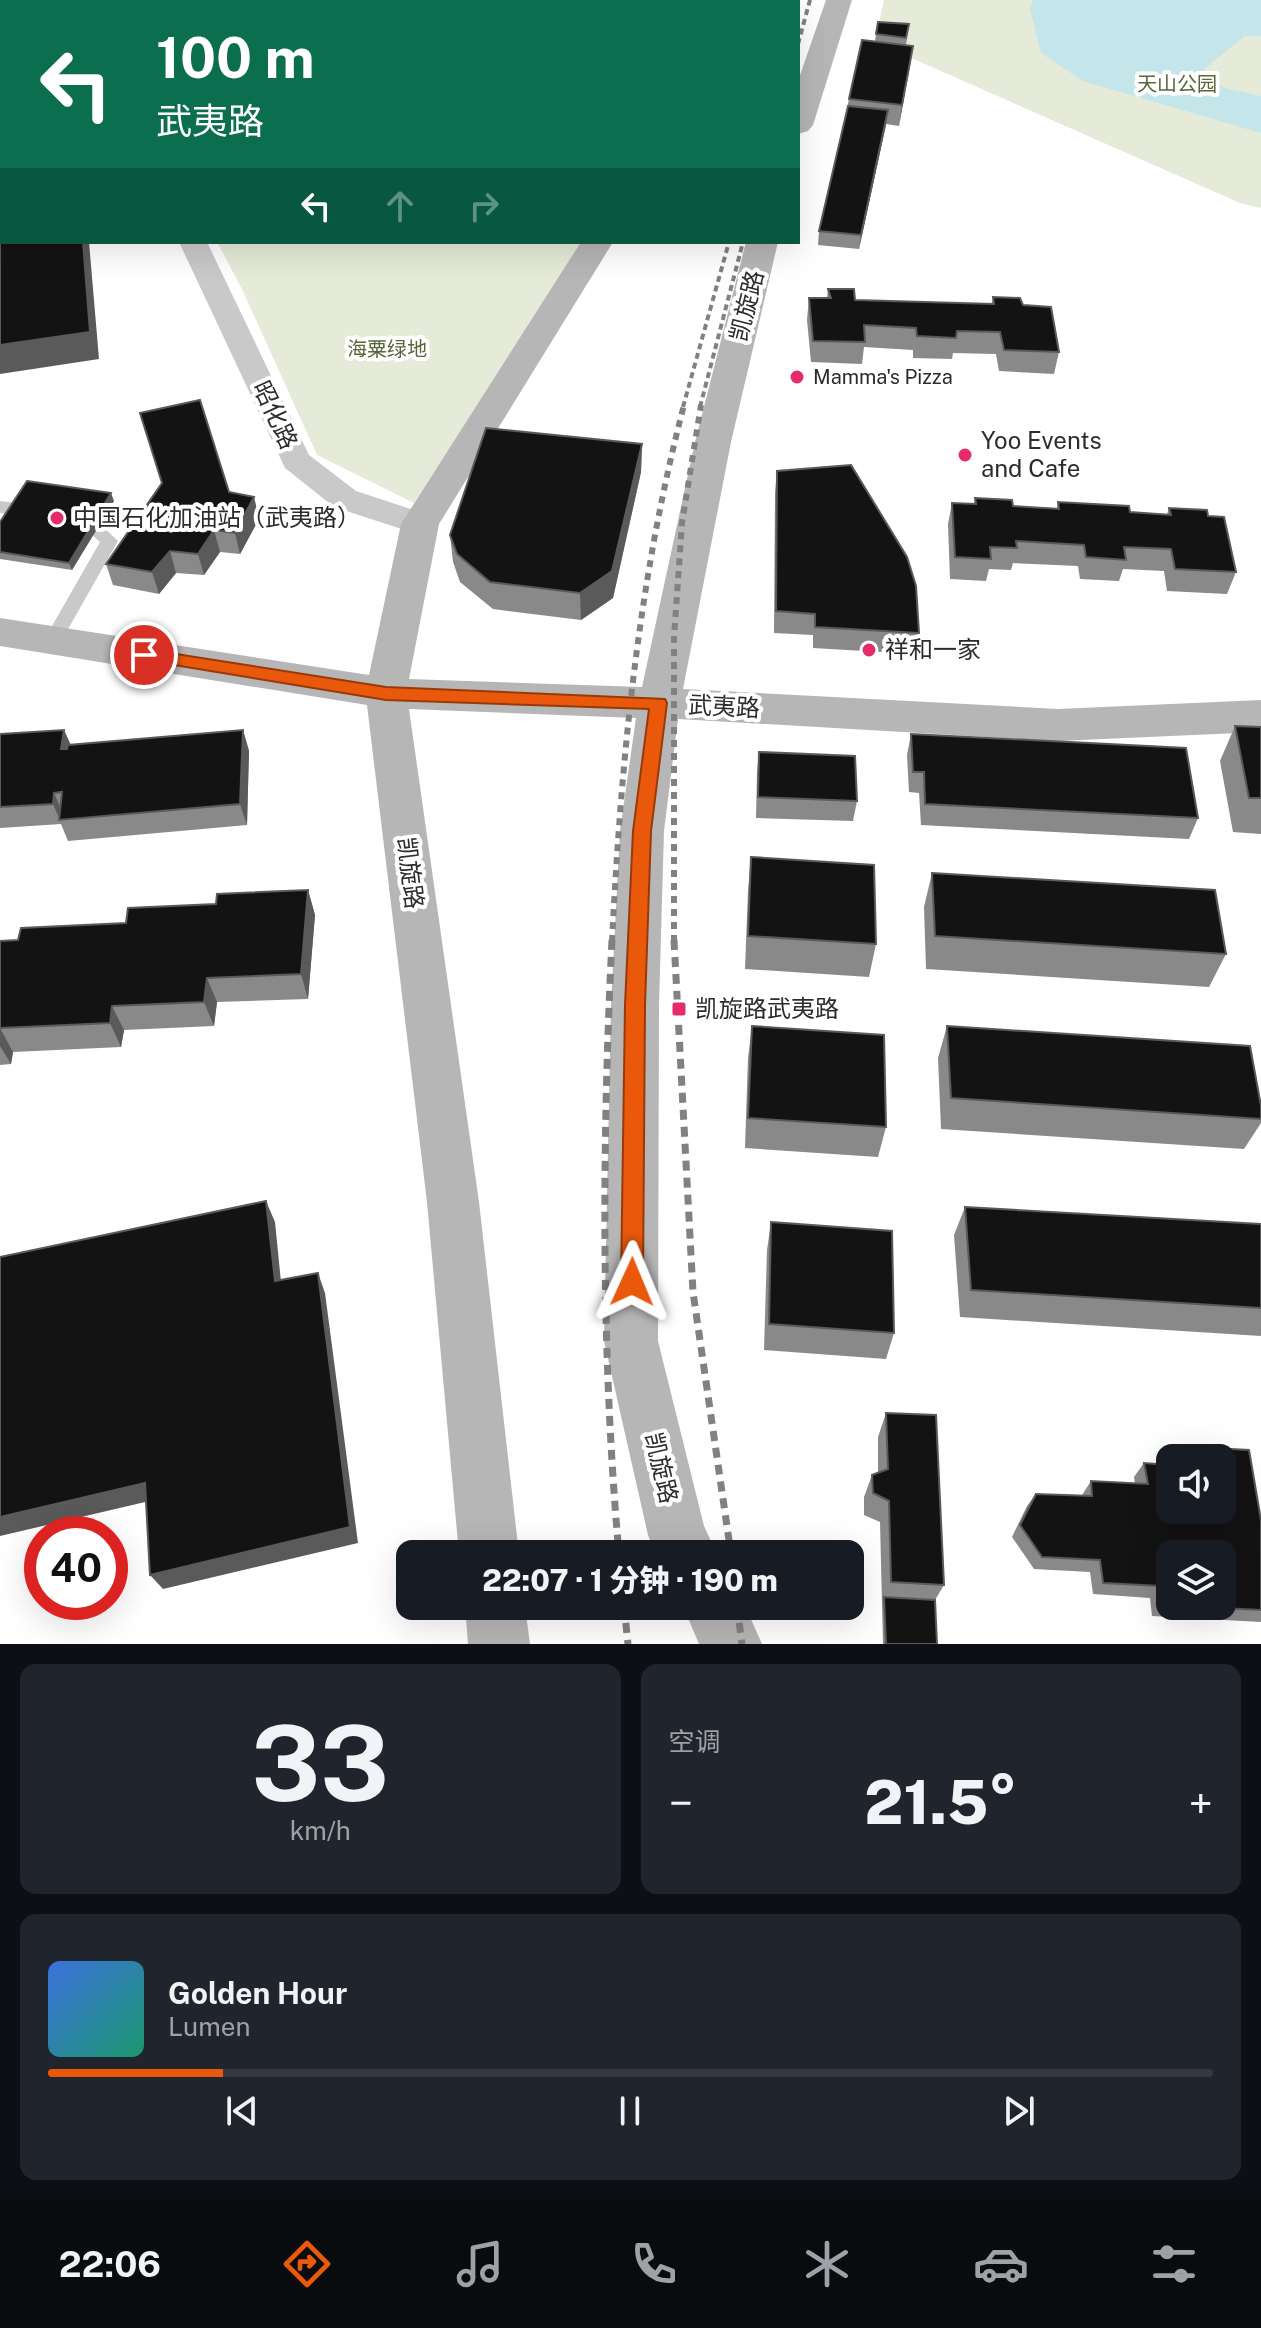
<!DOCTYPE html>
<html lang="zh">
<head>
<meta charset="utf-8">
<style>
  :root { --surface:#171b24; --page:#20242c; --text:#f1f3f6; --muted:#9ea1a6; --line:#363941; --accent:#ea580c }
  body { margin:0; font-family:"Public Sans","Noto Sans SC",sans-serif; background:var(--page); color:var(--text); height:100vh; display:flex; flex-direction:column; font-size:30px; white-space:nowrap }
  * { box-sizing:border-box; margin:0 }
  p { font-size:26px; color:var(--muted) }
  .icon { flex:none; width:44px; height:44px; fill:none; stroke:currentColor; stroke-width:2; stroke-linecap:round; stroke-linejoin:round }
  .map { position:relative; height:1644px; overflow:hidden }
  .sheet { display:flex; flex-direction:column; gap:20px; padding:20px; background:#0d0f14; flex:1 }
  .sheet>* { flex:none }
  .top-card { position:absolute; left:0px; top:0px; width:800px; height:244px; box-shadow:0 8px 32px #0002; background:#0b6e4f; color:#fff; overflow:hidden }
  .tools { position:absolute; left:1156px; top:1444px; display:grid; gap:16px }
  .tools a { display:grid; place-items:center; width:80px; height:80px; border-radius:16px; background:var(--surface); box-shadow:0 8px 32px #0002; font-size:40px }
  .speed { position:absolute; left:24px; top:1516px; display:flex; gap:16px; font-size:40px; font-weight:700; text-align:center }
  .speed>* { display:grid; place-content:center; width:104px; height:104px; border-radius:50%; background:var(--surface); box-shadow:0 8px 32px #0002; line-height:1 }
  .speed .limit { border:12px solid #d22; background:#fff; color:#111 }
  .pin { position:absolute; display:grid; place-items:center; width:68px; height:68px; color:#fff; margin:-34px; border:4px solid #fff; border-radius:50%; box-shadow:0 2px 8px #0007 }
  .me { position:absolute; width:88px; margin:-44px; rotate:1deg; stroke-linejoin:round; filter:drop-shadow(0 0 6px #0008) }
  .turn { display:flex; align-items:center; gap:28px; height:168px; padding:0 24px; font-size:36px }
  .turn .icon { width:104px; height:104px; stroke-width:2.5 }
  .turn b { display:block; font-size:56px; line-height:68px }
  .lanes { display:flex; align-items:center; height:76px; padding:0 24px; background:#0003; justify-content:center; gap:40px; direction:ltr }
  .lanes .off { opacity:.35 }
  .big { font-size:60px; font-weight:800; line-height:1.1 }
  .sheet .card { flex:1; display:flex; flex-direction:column; justify-content:center; gap:12px; min-width:0; padding:0 28px; border-radius:16px; background:var(--page) }
  .sheet .dial { align-items:center; gap:0 }
  .dial b { font-size:104px; line-height:1 }
  .song { display:flex; align-items:center; gap:24px }
  .cover { width:96px; height:96px; border-radius:12px; background:linear-gradient(135deg,hsl(220 70% 55%),hsl(160 70% 35%)) }
  .played { height:8px; border-radius:4px; background:linear-gradient(90deg,var(--accent) 15%,var(--line) 15%) }
  .keys { display:flex; justify-content:space-around; direction:ltr }
  .heat { display:flex; justify-content:space-between; align-items:center; font-size:44px; direction:ltr }
  .sheet .tiles { flex:1; display:grid; gap:20px; grid-template-columns:1fr 1fr }
  .card:last-child { grid-column:span 2 }
  .trip { position:absolute; left:396px; top:1540px; width:468px; height:80px; border-radius:16px; background:var(--surface); box-shadow:0 8px 32px #0002; font-weight:800; line-height:80px; text-align:center }
  .tab-bar { display:flex; height:128px; justify-content:space-around; align-items:center; background:#090b0e; color:var(--muted) }
  .tab-bar .icon { width:56px; height:56px }
  .tab-bar .on { color:var(--accent) }
  .tab-bar b { font-size:36px; color:var(--text) }
  .map>svg:first-child { display:block }
  .green { fill:#e6ead8 }
  .water { fill:#c4e5ea }
  .lines { fill:none; stroke-linecap:round; stroke-linejoin:round }
  .lane { fill:#c9c9c9; fill-rule:evenodd }
  .street { fill:#c9c9c9; fill-rule:evenodd }
  .secondary { fill:#b6b6b6; fill-rule:evenodd }
  .rail-far2 { stroke:#818181; stroke-width:4; stroke-dasharray:6 4; stroke-linecap:butt }
  .rail-far1 { stroke:#818181; stroke-width:6; stroke-dasharray:7 6; stroke-linecap:butt }
  .rail { stroke:#818181; stroke-width:7; stroke-dasharray:10 7; stroke-linecap:butt }
  .wall { fill:#898989; fill-rule:evenodd }
  .shaded-wall { fill:#5a5a5a }
  .building { fill:#131313; stroke:#5a5a5a; stroke-width:2 }
  .route { fill:#ea580c; stroke:#983908; stroke-width:2 }
  .poi-dot { fill:#e42c69; stroke:#fff; stroke-width:3 }
  .labels { text-anchor:middle; stroke-width:8; stroke-linejoin:round; paint-order:stroke }
  .far-park-label { font-size:20px; fill:#5a663a; stroke:#fff }
  .far-poi-label { font-size:20px; fill:#2c2c2c; stroke:#fff; text-anchor:start }
  .street-label { font-size:24px; fill:#2c2c2c; stroke:#fff }
  .poi-label { font-size:24px; fill:#2c2c2c; stroke:#fff; text-anchor:start }
</style>
</head>
<body>
<div class="map">
<svg width="1261" height="1644" viewBox="0 0 1261 1644">
  <rect width="100%" height="100%" fill="#fff"/>
  <!-- green -->
  <path class="green" d="M288,0h421l-422,2z
    M884,0h377v208l-21,-5 -365,-161z
    M217,242h367l-170,261 -97,-48 -75,-166z"/>
  <!-- water -->
  <path class="water" d="M1033,0h228v36h-16l-42,34 21,18 37,8v37l-178,-52 -42,-28 -11,-45z"/>
  <g class="lines">
    <!-- lane -->
    <path class="lane" d="M168,0h13l1,2h-13z
      M249,0h12v2h-12z
      M0,501l35,4 9,6 -9,6 -35,-4z
      M74,514l22,6 22,21 -59,104 -6,2 -9,-7 56,-98 -16,-14 -16,-4 -3,-4z"/>
    <!-- street -->
    <path class="street" d="M0,61h2v14h-2z
      M179,242h28l102,213 47,36 76,25 4,8 -4,8 -12,3 -86,-28 -49,-39z"/>
    <!-- secondary -->
    <path class="secondary" d="M826,0h26l-39,125 -5,6 -10,3v-53z
      M581,242h32l-174,282 -30,155 233,8 53,-245 51,-200h32l-47,200 -48,247 375,20 203,-9v32l-203,9 -380,-22 -14,112 -5,174 -1,336 46,185 13,28h-62l-7,-19 -44,-194 7,-336 9,-174 16,-113 -227,-9 70,493 40,352h-60l-32,-352 -60,-497 -367,-59v-28l369,57 32,-151z
      M465,1606h60l5,38h-62z
      M683,1606h62l17,38h-63z"/>
    <!-- rail-far2 -->
    <path class="rail-far2" d="M798,44l12,-44
      M683,407l46,-165
      M700,407l43,-165"/>
    <!-- rail-far1 -->
    <path class="rail-far1" d="M612,942c9,-180 26,-362 72,-537
      M674,942v-304l8,-115 19,-118"/>
    <!-- rail -->
    <path class="rail" d="M612,940c-10,200 -11,415 7,614
      M674,940l19,352 38,262
      M624,1606l4,38
      M737,1606l5,38"/>
  </g>
  <!-- wall -->
  <path class="wall" d="M909,24l-3,21 7,1 -14,80 -13,-2 -27,125 -41,-4 1,-14 30,-132 26,-57 1,-8z
    M828,289l27,11 137,4 1,-7 30,8 36,47 -5,22 -55,-3 -3,-17 -43,-1 -1,6 -39,-1v-8l-49,-3 -2,17 -51,-2 -4,-42 2,-22h18z
    M642,444l-1,28 -28,126 -32,22 -88,-11 -33,-27 -7,-20 -3,-27z
    M777,471l142,162 -4,21 -102,-6v-13l-39,-2 1,-140z
    M229,492l25,5 5,22 -19,35 -20,-2 -16,23 -28,-2 -17,21 -46,-9 -7,-21z
    M975,498l38,8 44,2 1,-6 72,10 37,2 2,-6 39,8 28,56 -9,22 -60,-3 -3,-20 -41,-2 -4,12 -39,-2 -2,-13 -65,-3 -2,7 -22,-1 -3,12 -36,-2 -2,-55 4,-21 22,1z
    M114,501l-42,69 -72,-11v-37z
    M1235,726l26,1v107l-28,-2 -13,-71z
    M64,730l7,15 172,-15 6,21 -2,74 -179,16 -7,-17 -61,4v-94z
    M911,734l287,84 -9,21 -268,-14 -2,-32 -10,-1 -2,-37z
    M759,752l98,49 -4,20 -97,-3 1,-45z
    M751,857l125,87 -7,33 -124,-8 3,-78z
    M932,873l294,81 -17,33 -283,-18 -2,-62z
    M308,890l7,25 -7,84 -91,3 -3,24 -90,4 -3,17 -108,5 -2,12 -11,1v-124l18,-1 108,-17 90,-19z
    M752,1026l134,101 -8,30 -133,-9 3,-90z
    M947,1026l314,80v17l-17,26 -303,-20 -3,-71z
    M965,1207l296,17v112l-301,-19 -6,-82z
    M771,1222l123,111 -8,26 -122,-9 3,-100z
    M886,1413l58,172 -9,15 2,44h-54l-3,-122 -16,-7v-18l8,-22 6,-3v-35z
    M1192,1447l57,3 12,70v102l-109,-6 -2,-18 -57,-4 -3,-22 -56,-3 -22,-32 15,-31 9,-12 46,1 9,-14 44,3 -1,-7 10,-14 26,2v45h52v-52h-39zM1170,1554h52v52h-52z"/>
  <!-- shaded-wall -->
  <path class="shaded-wall" d="M79,0h74v2h-86z
    M2,12v28h-2v-27z
    M913,46l-3,20 -11,60 3,-21z
    M888,110l-2,15 -27,124 2,-14z
    M83,242h6l10,117 -99,15v-29z
    M642,444l-1,28 -28,126 -32,22 -1,-27z
    M111,493l3,8 -42,69 -3,-7z
    M254,497l5,22 -19,35 -5,-21z
    M214,530l6,22 -16,23 -6,-21z
    M170,551l6,22 -17,21 -7,-22z
    M64,730l9,21 -12,-2z
    M243,730l6,21 -2,74 -7,-21z
    M54,793l9,20 -3,7 -7,-16z
    M308,890l7,25 -7,84 -7,-25z
    M207,978l10,24 -3,24 -10,-24z
    M112,1006l12,24 -3,17 -11,-24z
    M0,1028l13,24 -2,12 -11,-18z
    M266,1201l9,21 8,80 -8,-21z
    M318,1273l7,20 33,250 -195,46 -13,-14z
    M145,1483l13,16 -158,37v-19z"/>
  <!-- building -->
  <path class="building" d="M0,0h79l-12,2h-65v10l-2,1z
    M878,22l31,2 -3,14 -30,-4z
    M862,40l51,6 -11,59 -53,-6z
    M848,106l40,4 -27,125 -42,-4z
    M2,191v51h81l7,90 -90,13v-153z
    M828,289h26l1,11 139,4 -1,-7 27,1 3,7 28,2 8,45 -55,-2 -4,-18 -43,-1 -1,7 -39,-2 -1,-8 -52,-3 1,17 -52,-1 -4,-43h22z
    M200,400l29,92 25,5 -19,36 -21,-3 -16,24 -28,-3 -18,21 -46,-8 56,-81 -22,-70z
    M486,428l156,16 -30,127 -32,22 -90,-11 -33,-28 -7,-19z
    M851,465l56,92 9,29 3,47 -104,-6v-13l-39,-3 1,-140z
    M27,481l84,12 -42,70 -69,-11v-30z
    M975,498l37,2 1,6 46,3 -1,-7 71,4 1,6 41,3 -2,-7 38,2 1,6 16,1 12,55 -61,-3 -4,-20 -47,-2 2,13 -40,-3 -2,-12 -68,-4 1,7 -27,-1 1,12 -36,-2 -3,-54 24,1z
    M1235,726l26,1v71h-12z
    M64,730l-3,19h6l1,-4 175,-15 -3,74 -181,16 3,-28 -8,1 -1,11 -53,3v-73z
    M911,734l275,14 12,70 -273,-14 -1,-32h-11z
    M759,752l96,4 2,45 -99,-4z
    M751,857l123,8 2,79 -128,-8z
    M932,873l283,17 11,64 -291,-18z
    M308,890l-7,84 -94,4 -3,24 -92,4 -2,17 -110,5v-87l18,-1 3,-12 105,-5 2,-15 88,-4 1,-10z
    M752,1026l132,9 2,92 -138,-9z
    M947,1026l303,20 11,60v13l-310,-21z
    M266,1201l9,80 43,-8 32,254 -200,48 -5,-92 -145,34v-260z
    M965,1207l296,17v84l-290,-18z
    M771,1222l121,9 2,102 -125,-9z
    M886,1413l50,2 8,170 -53,-3 -2,-81 -16,-8 -1,-18 16,-6z
    M1192,1447l57,3 12,70v90l-80,-4h41v-52h-52v51h-6l-3,-19 -58,-3 -3,-23 -58,-3 -22,-32 16,-31 56,2 -1,-15 57,3 -4,-21 26,2v45h52v-52h-28z
    M884,1597l51,3 2,44h-51z"/>
  <!-- route -->
  <path class="route" d="M144,649l242,38 279,12 2,4 -16,128 -6,174 -2,277 -3,8 -8,3 -8,-3 -3,-8 4,-277 8,-174 16,-122 -263,-9 -248,-41 -3,-4z"/>
  <!-- markers -->
  <g class="poi-dot">
    <circle cx="797" cy="377" r="8"/>
    <circle cx="965" cy="455" r="8"/>
    <circle cx="57" cy="518" r="8"/>
    <circle cx="869" cy="650" r="8"/>
    <rect x="671" y="1001" width="16" height="16" rx="4"/>
  </g>
  <g class="labels">
    <!-- far-park labels -->
    <g class="far-park-label">
      <text x="1177" y="91">天山公园</text>
      <text x="387" y="356">海粟绿地</text>
    </g>
    <!-- far-poi labels -->
    <g class="far-poi-label">
      <text x="813" y="384">Mamma's Pizza</text>
    </g>
    <!-- street labels -->
    <g class="street-label">
      <text transform="translate(747 306) rotate(-76)" y="8">凯旋路</text>
      <text transform="translate(275 415) rotate(65)" y="8">昭化路</text>
      <text transform="translate(724 707) rotate(3)" y="8">武夷路</text>
      <text transform="translate(410 873) rotate(83)" y="8">凯旋路</text>
      <text transform="translate(661 1468) rotate(77)" y="8">凯旋路</text>
    </g>
    <!-- poi labels -->
    <g class="poi-label">
      <text x="981" y="449">Yoo Events<tspan x="981" dy="28">and Cafe</tspan></text>
      <text x="73" y="526">中国石化加油站（武夷路）</text>
      <text x="885" y="658">祥和一家</text>
      <text x="695" y="1017">凯旋路武夷路</text>
    </g>
  </g>
</svg>
<div class="tools">
<a><svg class="icon" aria-label="sound" viewBox="0 0 24 24"><path d="M4 9h4l5-4v14l-5-4H4zM17 9q2 3 0 6"/></svg></a>
<a><svg class="icon" aria-label="layers" viewBox="0 0 24 24"><path d="M12 4l9 5-9 5-9-5zM3 14l9 5 9-5"/></svg></a>
</div>
<div class="speed"><div class="limit">40</div></div>
<div class="pin" style="left:144px;top:655px;background:#d93025"><svg class="icon" aria-label="arrive" viewBox="0 0 24 24"><path d="M6 21V4h12l-3 4 3 4H6"/></svg></div>
<svg class="me" style="left:632px;top:1282px" viewBox="-20 -20 40 40"><path d="M0-17L14 15 0 8-14 15z" fill="#ea580c" stroke="#fff" stroke-width="4"/></svg>
<div class="trip">22:07 · 1 分钟 · 190 m</div>
<div class="top-card">
<div class="turn"><svg class="icon" aria-label="left" viewBox="0 0 24 24"><path d="M17 20v-9H6M10 6l-5 5 5 5"/></svg><div><b>100 m</b>武夷路</div></div>
<div class="lanes"><svg class="icon" aria-label="left" viewBox="0 0 24 24"><path d="M17 20v-9H6M10 6l-5 5 5 5"/></svg><svg class="icon off" aria-label="ahead" viewBox="0 0 24 24"><path d="M12 20V5M6 11l6-6 6 6"/></svg><svg class="icon off" aria-label="right" viewBox="0 0 24 24"><path d="M7 20v-9h11M14 6l5 5-5 5"/></svg></div>
</div>
</div>
<section class="sheet">
<div class="tiles">
<div class="card dial"><b>33</b><p>km/h</p></div>
<div class="card"><p>空调</p>
<div class="heat"><a>−</a><b class="big">21.5°</b><a>+</a></div>
</div>
<div class="card">
<div class="song"><i class="cover"></i><div><b>Golden Hour</b><p>Lumen</p></div></div>
<div class="played"></div>
<div class="keys"><svg class="icon" aria-label="previous" viewBox="0 0 24 24"><path d="M18 5L8 12l10 7zM5 5v14"/></svg><svg class="icon" aria-label="pause" viewBox="0 0 24 24"><path d="M8 5v14M16 5v14"/></svg><svg class="icon" aria-label="next" viewBox="0 0 24 24"><path d="M6 5l10 7-10 7zM19 5v14"/></svg></div>
</div>
</div>
</section>
<nav class="tab-bar">
<b>22:06</b>
<svg class="icon on" aria-label="directions" viewBox="0 0 24 24"><path d="M12 3l9 9-9 9-9-9zM9 14v-3h6M13 9l2 2-2 2"/></svg>
<svg class="icon" aria-label="music" viewBox="0 0 24 24"><path d="M9 18V5l10-2v13"/><circle cx="6" cy="18" r="3"/><circle cx="16" cy="16" r="3"/></svg>
<svg class="icon" aria-label="phone" viewBox="0 0 24 24"><path d="M5 4h4l2 5-3 2q2 4 5 5l2-3 5 2v4C11 20 4 13 5 4z"/></svg>
<svg class="icon" aria-label="climate" viewBox="0 0 24 24"><path d="M12 3v18M4 7l16 10M4 17L20 7"/></svg>
<svg class="icon" aria-label="car" viewBox="0 0 24 24"><path d="M5 17H2v-5l4-1 3-4h7l3 4 3 1v5h-3M9 17h6M6 11h13"/><circle cx="7" cy="17" r="2"/><circle cx="17" cy="17" r="2"/></svg>
<svg class="icon" aria-label="filters" viewBox="0 0 24 24"><path d="M4 7h16M4 17h16"/><circle cx="9" cy="7" r="2"/><circle cx="15" cy="17" r="2"/></svg>
</nav>
</body>
</html>
